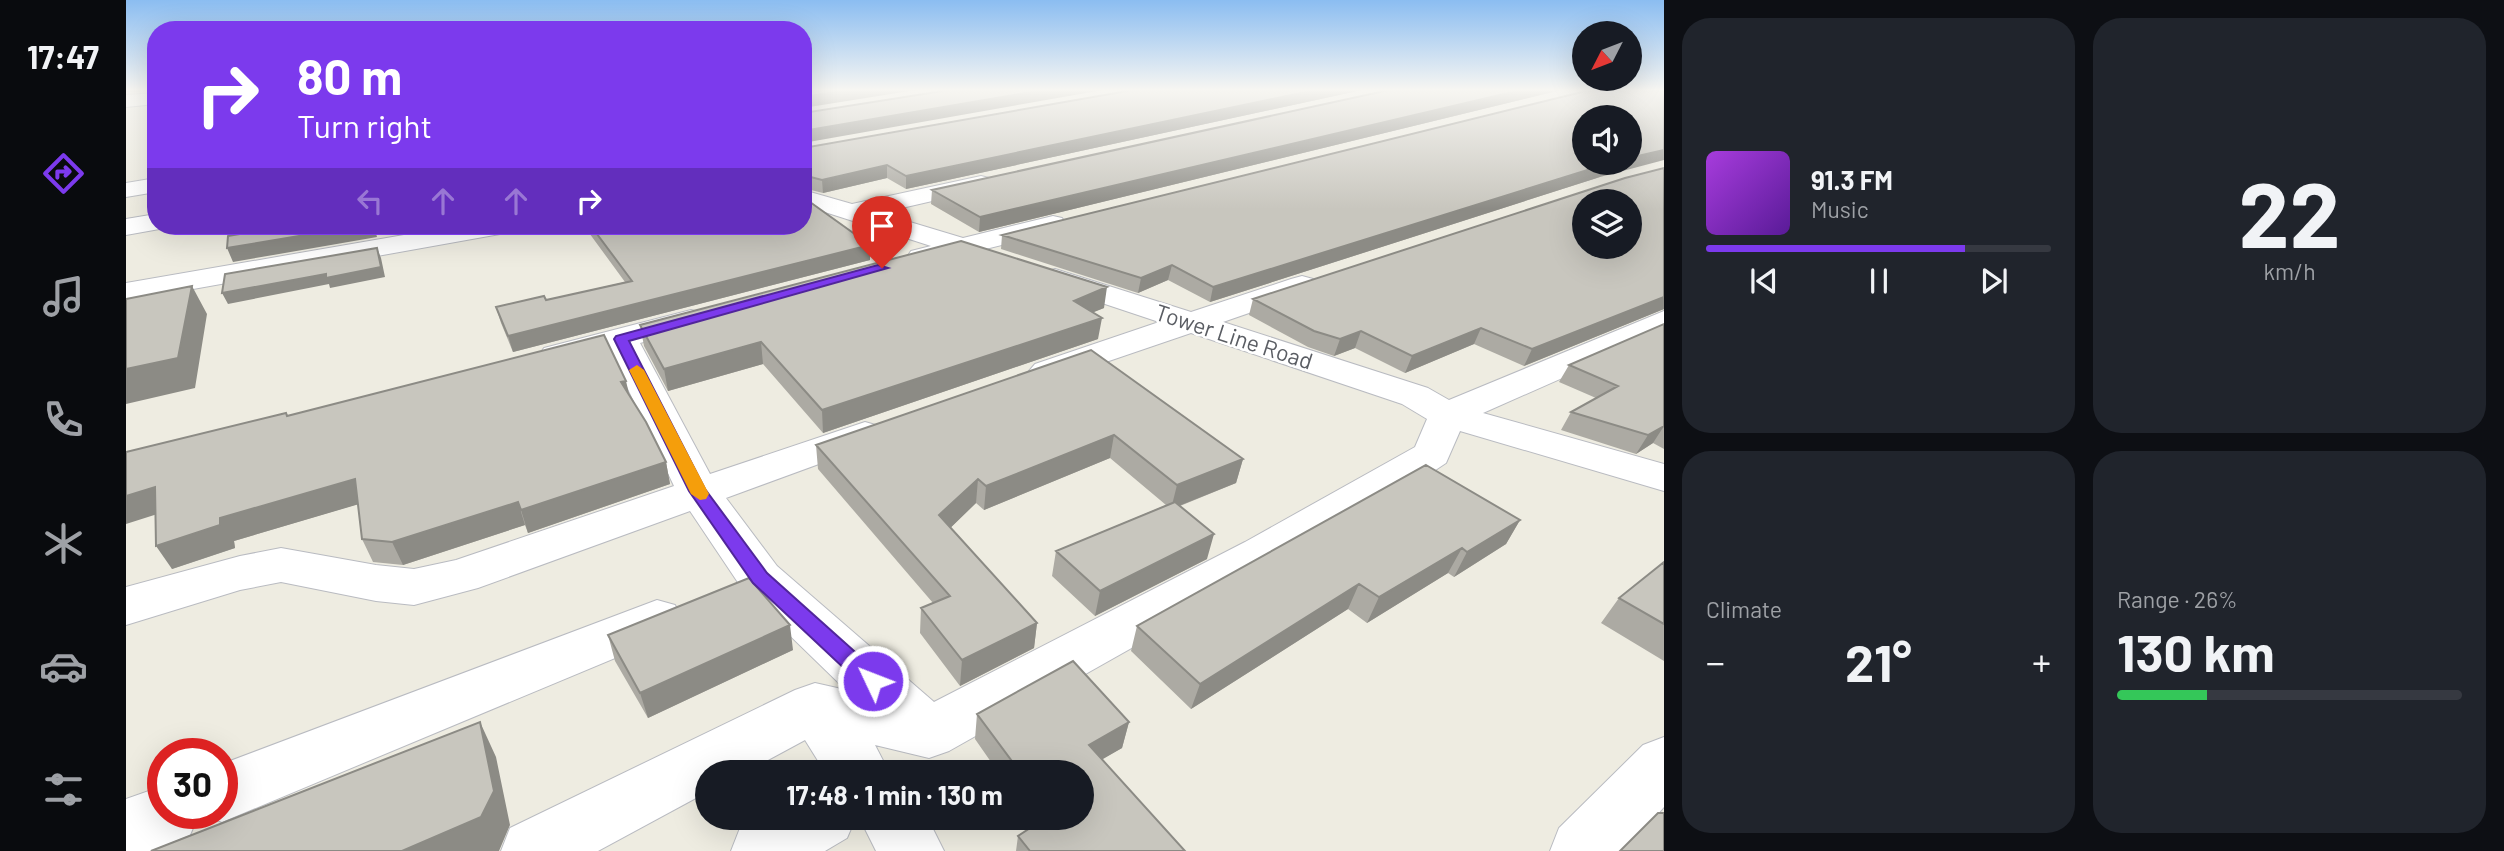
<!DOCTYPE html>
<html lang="en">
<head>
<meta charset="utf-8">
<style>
  :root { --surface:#171b24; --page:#20242c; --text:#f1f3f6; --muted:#9ea1a6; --line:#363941; --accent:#7c3aed }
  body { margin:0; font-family:Barlow,sans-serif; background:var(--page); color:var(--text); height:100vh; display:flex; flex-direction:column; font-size:26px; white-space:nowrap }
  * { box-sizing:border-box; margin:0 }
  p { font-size:23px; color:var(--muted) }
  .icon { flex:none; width:38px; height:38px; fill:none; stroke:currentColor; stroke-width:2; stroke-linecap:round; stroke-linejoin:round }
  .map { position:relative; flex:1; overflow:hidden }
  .panel { display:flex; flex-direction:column; gap:18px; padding:18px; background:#0d0f14; width:840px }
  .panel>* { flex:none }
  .top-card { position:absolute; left:21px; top:21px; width:665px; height:214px; border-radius:28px; box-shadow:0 7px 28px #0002; background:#7c3aed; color:#fff; overflow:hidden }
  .needle { width:46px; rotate:228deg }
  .buttons { position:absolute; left:1446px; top:21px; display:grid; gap:14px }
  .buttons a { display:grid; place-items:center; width:70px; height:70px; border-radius:50%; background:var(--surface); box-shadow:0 7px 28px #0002; font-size:35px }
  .speed { position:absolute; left:21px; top:738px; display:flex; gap:14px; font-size:35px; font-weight:700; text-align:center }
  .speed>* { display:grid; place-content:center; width:91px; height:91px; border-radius:50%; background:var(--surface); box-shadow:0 7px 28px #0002; line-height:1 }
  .speed .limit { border:10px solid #d22; background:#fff; color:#111 }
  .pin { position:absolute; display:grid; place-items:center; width:60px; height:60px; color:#fff; margin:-72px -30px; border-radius:50% 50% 50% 0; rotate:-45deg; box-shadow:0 0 7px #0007 }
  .pin .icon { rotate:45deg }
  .me { position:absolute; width:77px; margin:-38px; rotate:313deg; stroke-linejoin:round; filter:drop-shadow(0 0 5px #0008) }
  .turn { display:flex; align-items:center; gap:24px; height:147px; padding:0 35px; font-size:32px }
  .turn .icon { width:91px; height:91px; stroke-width:2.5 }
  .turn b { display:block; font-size:49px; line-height:60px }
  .lanes { display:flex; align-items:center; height:66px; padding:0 35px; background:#0003; justify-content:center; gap:35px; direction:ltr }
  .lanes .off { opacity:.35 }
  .big { font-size:52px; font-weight:700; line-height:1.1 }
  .panel .tile { flex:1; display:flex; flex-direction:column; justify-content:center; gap:10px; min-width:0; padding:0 24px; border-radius:28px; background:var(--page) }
  .panel .dial { align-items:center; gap:0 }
  .dial b { font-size:91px; line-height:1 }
  .song { display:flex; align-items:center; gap:21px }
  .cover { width:84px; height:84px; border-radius:10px; background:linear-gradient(135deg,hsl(280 70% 55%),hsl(270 70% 35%)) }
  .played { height:7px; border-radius:4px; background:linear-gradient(90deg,var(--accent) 75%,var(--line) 75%) }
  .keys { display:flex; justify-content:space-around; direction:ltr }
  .heat { display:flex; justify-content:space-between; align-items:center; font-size:38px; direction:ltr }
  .charge { height:10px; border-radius:5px; background:linear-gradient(90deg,#34c759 26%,var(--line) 0) }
  .panel .tiles { flex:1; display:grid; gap:18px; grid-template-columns:repeat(2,1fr) }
  .trip { position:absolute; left:569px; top:760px; width:399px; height:70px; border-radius:35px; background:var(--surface); box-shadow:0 7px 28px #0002; font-weight:700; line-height:70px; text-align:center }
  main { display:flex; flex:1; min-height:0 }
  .tab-bar { display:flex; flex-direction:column; width:126px; justify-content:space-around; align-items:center; background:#090b0e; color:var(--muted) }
  .tab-bar .icon { width:49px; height:49px }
  .tab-bar .current { color:var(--accent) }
  .tab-bar b { font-size:32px; color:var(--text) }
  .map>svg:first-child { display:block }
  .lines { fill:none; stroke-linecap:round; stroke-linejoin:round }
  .minor-casing { stroke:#b9bbc1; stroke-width:2 }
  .minor { fill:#fff; fill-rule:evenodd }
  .wall { fill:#acaaa3 }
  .shaded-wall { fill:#8c8b85 }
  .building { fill:#c8c6be; stroke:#8c8b85; stroke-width:2; fill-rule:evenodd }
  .route { fill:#7c3aed; stroke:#51269a; stroke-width:2 }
  .slow { fill:#f59e0b }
  .labels { text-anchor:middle; stroke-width:5; stroke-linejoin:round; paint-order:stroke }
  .street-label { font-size:23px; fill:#5a5d63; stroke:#fff }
</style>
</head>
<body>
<main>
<nav class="tab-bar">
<b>17:47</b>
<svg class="icon current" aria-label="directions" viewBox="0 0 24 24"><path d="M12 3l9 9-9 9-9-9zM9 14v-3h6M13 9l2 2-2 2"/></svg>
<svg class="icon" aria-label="music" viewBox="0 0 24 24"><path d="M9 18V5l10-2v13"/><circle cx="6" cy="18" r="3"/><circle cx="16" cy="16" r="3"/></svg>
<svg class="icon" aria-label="phone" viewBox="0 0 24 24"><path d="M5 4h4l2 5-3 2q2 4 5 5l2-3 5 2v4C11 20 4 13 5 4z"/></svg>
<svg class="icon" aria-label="climate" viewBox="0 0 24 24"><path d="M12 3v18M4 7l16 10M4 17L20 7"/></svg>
<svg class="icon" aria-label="car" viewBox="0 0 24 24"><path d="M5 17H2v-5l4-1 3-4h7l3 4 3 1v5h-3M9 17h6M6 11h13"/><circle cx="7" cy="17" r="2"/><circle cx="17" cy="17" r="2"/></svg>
<svg class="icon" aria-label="filters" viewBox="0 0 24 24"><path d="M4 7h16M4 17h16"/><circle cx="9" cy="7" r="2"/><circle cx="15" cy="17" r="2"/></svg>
</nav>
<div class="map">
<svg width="1538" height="851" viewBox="0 0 1538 851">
  <rect width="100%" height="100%" fill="#eeece1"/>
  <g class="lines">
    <defs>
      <path id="minor" d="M30,93v11l-30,3v-12z
        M855,176l8,2 4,5 -4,5 -109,25 83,25 90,-22 9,2 4,6 -4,6 -141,35 -10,-2 -4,-6 4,-6 20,-5 -128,-41v-15l49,14z
        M30,178v14l-30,5v-14z
        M30,214v12h10l-1,2 -39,7v-16z
        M330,226h57l-4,6 -9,2 -374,67v-18z
        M929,269l136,43 100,-33 11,-3 11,3 4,6 -4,6 -90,31 205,66 21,12 215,-89v22l-181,80 181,51v27l-204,-60 -14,32 -45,30 -124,73 -328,185 -20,7 -54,-13 14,27h-64l-20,-32 -59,32h-39v20l-109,59h-97l9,-23 285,-138 20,-7 31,7 -103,-100 -53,-79 -212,77 -64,17 -38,-4 -95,-19 -41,8 -114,35v-38l114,-31 41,-8 95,17 38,4 42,-9 218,-74 -64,-135 -54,14 -12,-3 -5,-7 5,-7 147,-38 11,3 5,7 -5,7 -62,16 70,131 155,-52 14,4 6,8 -6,8 -153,56 51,68 157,136 311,-160 170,-95 12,-28 -25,-15 -211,-71 -132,45 -12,4 -12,-4 -6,-7 6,-7 124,-42 -114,-38 -5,-6 5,-6z
        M531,600l18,5 7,14 -7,14 -453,189 -20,-8h20v-50z
        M1538,737v70l-39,44h-75l9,-23 84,-83z
        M37,786v28h36l-9,21 -40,16h-24v-52z
        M636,817h94l-9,21 -22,13h-94l9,-23z
        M733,817h68l17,34h-68z"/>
    </defs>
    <!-- minor casing -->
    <use href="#minor" class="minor-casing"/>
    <!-- minor -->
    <use href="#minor" class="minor"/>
  </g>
  <!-- wall -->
  <path class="wall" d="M0,90h30v10l-2,-9 -28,1z
    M1007,90h229l-456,99 -19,-11 -64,15 -20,-5v-40z
    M1263,90h172l-582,142 -48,-28 1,-14z
    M1538,168v141l-140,57 -50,-22 -69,29 -50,-25 -21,8 -26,-9 -59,-32 4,-16z
    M1474,177l-390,125 -42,-22 -30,13 -137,-44 1,-14z
    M458,226h219l67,19v15l-357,92 -12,-29 -5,-16 50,-7 79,-18z
    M978,308l-11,4 5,27 -275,94 -60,-69 -95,27 -24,-45 -4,-21z
    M1538,324v125l-11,-6 -17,11 -75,-24 10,-18 25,-14 -37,-16 10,-17z
    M965,350l152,109 -7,24 -56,23 27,53 -112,57 -43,-40 4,-25 110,-46 -56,-47 -126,52 -8,-7 -26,25 87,95 -3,25 -74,38 -40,-53 1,-25 12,-5 -115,-134 -2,-24z
    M503,395l37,67 4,22 -142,49 -3,-8 -122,40 -30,-3 -11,-23 -4,-35 -124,37 1,7 -63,21 -16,-54 130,-102 2,3z
    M1394,520l-14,24 -52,33 -6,-4 -81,50 -19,-14 -157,100 -60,-58 6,-25z
    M1538,562v99l-63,-38 18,-25z
    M482,635l185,15 -145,68 -33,-57z
    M851,714l152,8 -7,26 -20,11 83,92h-169l2,-15 18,-12 -5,-7h51v-45h-84l-23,-33z"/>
  <!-- shaded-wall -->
  <path class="shaded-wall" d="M722,90h68l-113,18v-11z
    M917,90h60l-300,53v-12z
    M1189,90h47l-456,99v-13z
    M1395,90h40l-582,142 1,-15z
    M1538,150v10l-64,17 -390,125 3,-15 397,-124h19v-5z
    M761,165v13l-64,15 -1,-13z
    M233,226h15l3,11 -144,25 -6,-14z
    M744,245v15l-357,92 -5,-16z
    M251,248l4,10 4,19 -55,11 -1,-4 -101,20 -6,-11z
    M1046,265l-4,15 -30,13 3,-15z
    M66,286l15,28 -12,74 -69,16v-35z
    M981,287l-3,21 -32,13 2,-20z
    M1538,297v12l-140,57 8,-17z
    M976,318l-4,21 -275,94 -1,-23z
    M1355,328l-7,16 -69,29 7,-17z
    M1235,331l-6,17 -21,8 6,-17z
    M635,342l2,22 -95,27 -4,-22z
    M500,381l5,21 -10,-20z
    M1538,426l-11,17 -17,11 12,-19z
    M988,435l-4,23 -126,52 2,-24z
    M1117,459l-7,24 -65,26 6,-24z
    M540,462l4,22 -142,49 -7,-23z
    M229,479l11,23 -132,39 1,7 -63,21 -16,-23 64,-28z
    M852,479l-2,24 -38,37 1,-25z
    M29,487l15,23 -44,14v-28z
    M392,502l7,23 -122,40 -11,-23z
    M1394,520l-14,24 -52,33 13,-25z
    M1088,534l-7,25 -112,57 5,-25z
    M1336,548l-14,25 -81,50 12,-26z
    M1233,584l-11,25 -157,100 9,-25z
    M911,623l-3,25 -74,38 2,-26z
    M664,625l3,25 -145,68 -8,-25z
    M354,722l16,35 14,68 -11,26h-97z
    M1003,722l-7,26 -38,22 5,-25z"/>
  <!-- building -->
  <path class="building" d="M677,90h45l-45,7z
    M823,90h94l-240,41v-18z
    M1007,90h182l-409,86 -19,-11 -65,15 -19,-5v-27z
    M1263,90h132l-541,127 -48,-27z
    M1464,90h74v60l-35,8v-41h-45v46h26l-397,124 -41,-22 -31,13 -139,-43z
    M1538,168v129l-132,52 -51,-21 -69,28 -51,-25 -21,8 -26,-8 -61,-32 372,-121zM1458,201h45v46h-45z
    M677,197l67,48 -362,91 -12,-29 48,-11 2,4 86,-19 -41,-55h212z
    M161,226h72l-132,22 1,-12z
    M835,241l146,46 -33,14 28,17 -280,92 -61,-68 -97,27 -24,-44z
    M251,248l4,19 -55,11v-4l-104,19 3,-19z
    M66,286l-14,72 -52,11v-70z
    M1538,324v102l-16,9 -77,-23 47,-26 -49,-21z
    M478,335l22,46 -5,1 25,40 20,40 -145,48 -3,-8 -126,40 -30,-3 -7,-60 -135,39v7l-64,21 -1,-59 -29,9v-44l160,-39 1,3z
    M965,350l152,109 -66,26 -63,-50 -128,51 -8,-7 -39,36 98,108 -75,37 -41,-52 29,-12 -134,-151z
    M1300,465l94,55 -53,32 -5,-4 -83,49 -20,-13 -159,100 -63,-58z
    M1049,502l39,32 -114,57 -44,-40z
    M1538,562v62l-45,-26z
    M623,578l41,47 -150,68 -32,-58z
    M947,661l56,61 -40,23 96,106h-155l-12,-15 29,-19h35v-45h-62l-43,-58z
    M354,722l14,69 -13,26 -79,34h-251z
    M1532,813h6v38h-44z"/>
  <!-- sky -->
  <linearGradient id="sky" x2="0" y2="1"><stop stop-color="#8bbdf1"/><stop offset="0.43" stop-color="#f7f6f2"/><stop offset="1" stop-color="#f7f6f2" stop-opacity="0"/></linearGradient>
  <rect width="1538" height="209" fill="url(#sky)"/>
  <!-- route -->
  <path class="route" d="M752,265l10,3 -259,73 76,148 62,84 114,102 3,6 -3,7 -8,3 -8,-3 -112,-105 -64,-92 -75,-152 2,-3z"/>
  <!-- slow -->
  <path class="slow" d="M511,365l7,5 65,124 -3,5 -6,1 -9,-6 -62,-124z"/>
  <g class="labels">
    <!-- street labels -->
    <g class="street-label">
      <text transform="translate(1108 337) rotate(18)" y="8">Tower Line Road</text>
    </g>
  </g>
</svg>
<div class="buttons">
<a><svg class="needle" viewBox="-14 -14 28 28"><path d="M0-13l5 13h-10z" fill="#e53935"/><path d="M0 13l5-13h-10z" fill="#9ea1a6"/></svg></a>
<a><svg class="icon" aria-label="sound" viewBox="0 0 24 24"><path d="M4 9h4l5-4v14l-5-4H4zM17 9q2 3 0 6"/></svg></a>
<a><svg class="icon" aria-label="layers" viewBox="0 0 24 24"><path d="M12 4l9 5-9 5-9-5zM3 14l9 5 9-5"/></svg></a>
</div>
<div class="speed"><div class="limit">30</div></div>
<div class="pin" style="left:756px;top:268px;background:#d93025"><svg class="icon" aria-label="arrive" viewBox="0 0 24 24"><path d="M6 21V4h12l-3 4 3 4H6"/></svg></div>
<svg class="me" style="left:747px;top:681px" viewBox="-20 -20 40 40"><circle r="17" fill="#7c3aed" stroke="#fff" stroke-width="3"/><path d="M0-11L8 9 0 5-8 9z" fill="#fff"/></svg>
<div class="trip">17:48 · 1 min · 130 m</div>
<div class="top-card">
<div class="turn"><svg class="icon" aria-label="right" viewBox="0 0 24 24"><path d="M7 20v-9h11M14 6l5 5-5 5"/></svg><div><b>80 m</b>Turn right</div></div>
<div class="lanes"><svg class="icon off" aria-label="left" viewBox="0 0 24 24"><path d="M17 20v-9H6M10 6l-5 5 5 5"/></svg><svg class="icon off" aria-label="ahead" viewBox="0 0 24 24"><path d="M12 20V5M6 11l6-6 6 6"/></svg><svg class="icon off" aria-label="ahead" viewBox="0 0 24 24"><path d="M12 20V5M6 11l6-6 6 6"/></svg><svg class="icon" aria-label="right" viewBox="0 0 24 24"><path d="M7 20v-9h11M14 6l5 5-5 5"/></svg></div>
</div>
</div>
<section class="panel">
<div class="tiles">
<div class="tile">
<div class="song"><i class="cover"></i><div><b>91.3 FM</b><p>Music</p></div></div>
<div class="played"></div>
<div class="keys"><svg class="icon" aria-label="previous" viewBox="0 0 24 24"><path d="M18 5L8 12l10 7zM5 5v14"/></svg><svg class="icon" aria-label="pause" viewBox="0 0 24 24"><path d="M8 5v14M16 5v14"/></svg><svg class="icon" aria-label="next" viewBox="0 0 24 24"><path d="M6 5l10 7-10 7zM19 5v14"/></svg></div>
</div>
<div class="tile dial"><b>22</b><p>km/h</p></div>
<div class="tile"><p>Climate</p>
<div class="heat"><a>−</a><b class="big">21°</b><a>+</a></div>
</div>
<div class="tile"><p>Range · 26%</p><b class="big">130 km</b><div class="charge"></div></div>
</div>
</section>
</main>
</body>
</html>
